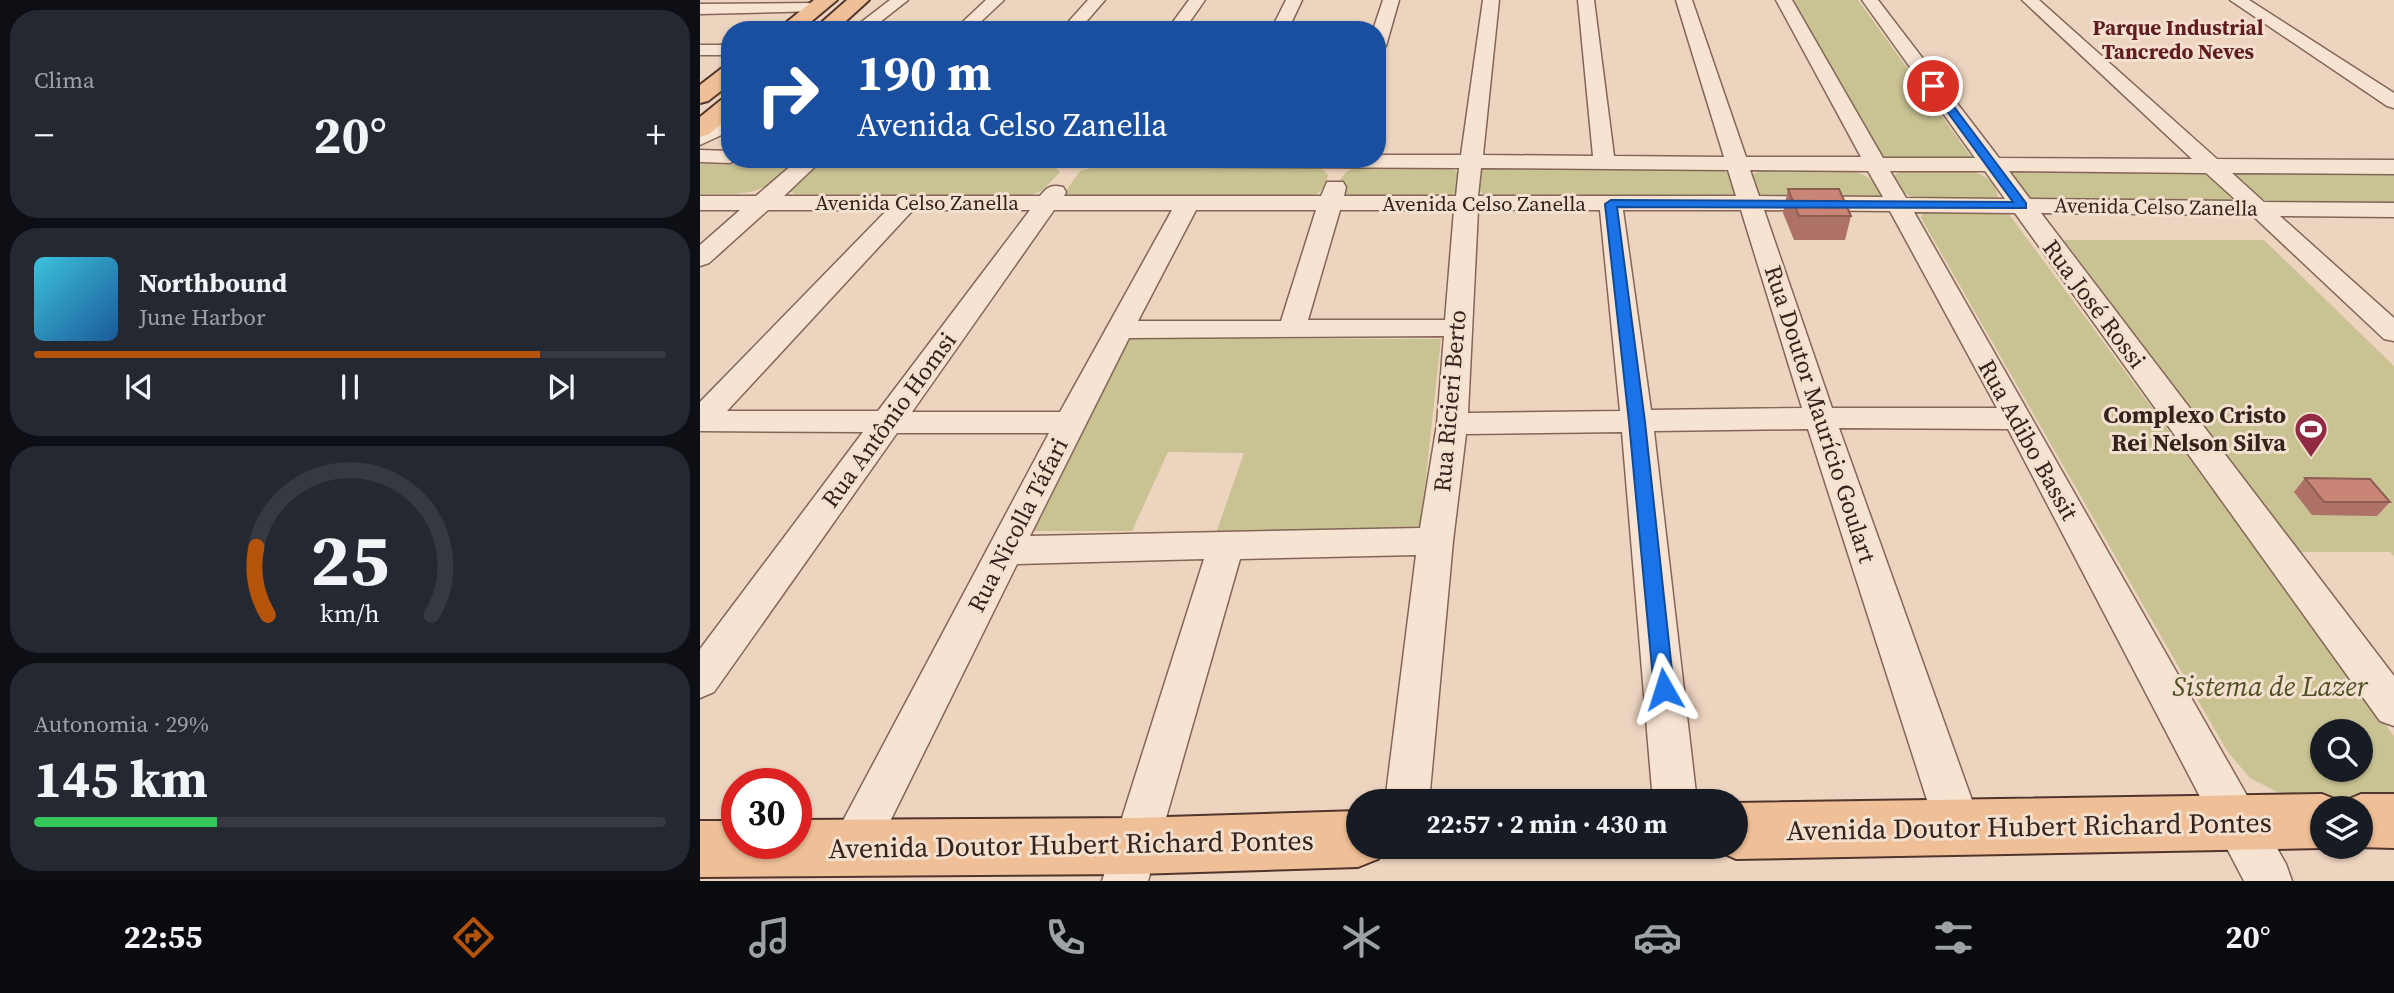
<!DOCTYPE html>
<html lang="pt">
<head>
<meta charset="utf-8">
<style>
  :root { --surface:#171b24; --page:#242831; --text:#f1f3f6; --muted:#9ea1a6; --line:#363941; --accent:#b45309 }
  body { margin:0; font-family:"Source Serif 4",serif; background:var(--page); color:var(--text); height:100vh; display:flex; flex-direction:column; font-size:26px; white-space:nowrap }
  * { box-sizing:border-box; margin:0 }
  p { font-size:23px; color:var(--muted) }
  .icon { flex:none; width:38px; height:38px; fill:none; stroke:currentColor; stroke-width:2; stroke-linecap:round; stroke-linejoin:round }
  .map { position:relative; flex:1; overflow:hidden }
  .sheet { display:flex; flex-direction:column; gap:10px; padding:10px; background:#0d0f14; width:700px }
  .sheet>* { flex:none }
  .guide { position:absolute; left:21px; top:21px; width:665px; height:147px; border-radius:28px; box-shadow:0 2px 5px #0004; background:#1a4fa0; color:#fff; overflow:hidden }
  .tools { position:absolute; left:1610px; top:719px; display:grid; gap:14px }
  .tools a { display:grid; place-items:center; width:63px; height:63px; border-radius:50%; background:var(--surface); box-shadow:0 2px 5px #0004; font-size:35px }
  .speed { position:absolute; left:21px; top:768px; display:flex; gap:14px; font-size:35px; font-weight:700; text-align:center }
  .speed>* { display:grid; place-content:center; width:91px; height:91px; border-radius:50%; background:var(--surface); box-shadow:0 2px 5px #0004; line-height:1 }
  .speed .limit { border:10px solid #d22; background:#fff; color:#111 }
  .pin { position:absolute; display:grid; place-items:center; width:60px; height:60px; color:#fff; margin:-30px; border:4px solid #fff; border-radius:50%; box-shadow:0 2px 7px #0007 }
  .me { position:absolute; width:77px; margin:-38px; rotate:354deg; stroke-linejoin:round; filter:drop-shadow(0 0 5px #0008) }
  .turn { display:flex; align-items:center; gap:24px; height:147px; padding:0 21px; font-size:32px }
  .turn .icon { width:91px; height:91px; stroke-width:2.5 }
  .turn b { display:block; font-size:49px; line-height:60px }
  .big { font-size:52px; font-weight:700; line-height:1.1 }
  .sheet .widget { flex:1; display:flex; flex-direction:column; justify-content:center; gap:10px; min-width:0; padding:0 24px; border-radius:28px; background:var(--page) }
  .sheet .dial { align-items:center; gap:0 }
  .dial svg { height:182px; overflow:visible; fill:none; stroke:var(--line); stroke-width:7; stroke-linecap:round; text-anchor:middle }
  .dial text { fill:var(--text); stroke:none }
  .song { display:flex; align-items:center; gap:21px }
  .cover { width:84px; height:84px; border-radius:10px; background:linear-gradient(135deg,hsl(190 70% 55%),hsl(210 70% 35%)) }
  .played { height:7px; border-radius:4px; background:linear-gradient(90deg,var(--accent) 80%,var(--line) 80%) }
  .keys { display:flex; justify-content:space-around; direction:ltr }
  .heat { display:flex; justify-content:space-between; align-items:center; font-size:38px; direction:ltr }
  .charge { height:10px; border-radius:5px; background:linear-gradient(90deg,#34c759 29%,var(--line) 0) }
  .trip { position:absolute; left:646px; top:789px; width:402px; height:70px; border-radius:35px; background:var(--surface); box-shadow:0 2px 5px #0004; font-weight:700; line-height:70px; text-align:center }
  .dock { display:flex; height:112px; justify-content:space-around; align-items:center; background:#090b0e; color:var(--muted) }
  .dock .icon { width:49px; height:49px }
  .dock .selected { color:var(--accent) }
  .dock b { font-size:32px; color:var(--text) }
  main { display:flex; flex:1; min-height:0 }
  .map>svg:first-child { display:block }
  .green { fill:#c9c394; fill-rule:evenodd }
  .lines { fill:none; stroke-linecap:round; stroke-linejoin:round }
  .minor-casing { stroke:#846558; stroke-width:3 }
  .major-casing { stroke:#51352d; stroke-width:4 }
  .minor { fill:#f7e3d2; fill-rule:evenodd }
  .major { fill:#efbf97; fill-rule:evenodd }
  .wall { fill:#ad7265 }
  .building { fill:#c98576; stroke:#8d5d53; stroke-width:2 }
  .route { fill:#1a73e8; stroke:#114b97; stroke-width:2 }
  .labels { text-anchor:middle; stroke-width:6; stroke-linejoin:round; paint-order:stroke }
  .far-neighbourhood-label { font-size:21px; font-weight:bold; fill:#5f1d1f; stroke:#f4e0cf }
  .far-street-label { font-size:21px; fill:#34221c; stroke:#f4e0cf }
  .street-label { font-size:24px; fill:#34221c; stroke:#f4e0cf }
  .poi-label { font-size:24px; font-weight:bold; fill:#34221c; stroke:#f4e0cf; text-anchor:end }
  .near-park-label { font-size:28px; font-style:italic; fill:#4f5024; stroke:#f4e0cf }
  .near-street-label { font-size:28px; fill:#34221c; stroke:#f4e0cf }
</style>
</head>
<body>
<main>
<section class="sheet">
<div class="widget"><p>Clima</p>
<div class="heat"><a>−</a><b class="big">20°</b><a>+</a></div>
</div>
<div class="widget">
<div class="song"><i class="cover"></i><div><b>Northbound</b><p>June Harbor</p></div></div>
<div class="played"></div>
<div class="keys"><svg class="icon" aria-label="previous" viewBox="0 0 24 24"><path d="M18 5L8 12l10 7zM5 5v14"/></svg><svg class="icon" aria-label="pause" viewBox="0 0 24 24"><path d="M8 5v14M16 5v14"/></svg><svg class="icon" aria-label="next" viewBox="0 0 24 24"><path d="M6 5l10 7-10 7zM19 5v14"/></svg></div>
</div>
<div class="widget dial"><svg viewBox="0 0 100 80">
<path d="M14 69A42 42 0 1 1 86 69"/>
<path d="M14 69A42 42 0 0 1 9 39" stroke="#b45309"/>
<text x="50" y="56" font-size="32" font-weight="700">25</text>
<text x="50" y="72" font-size="11">km/h</text>
</svg></div>
<div class="widget"><p>Autonomia · 29%</p><b class="big">145 km</b><div class="charge"></div></div>
</section>
<div class="map">
<svg width="1694" height="881" viewBox="0 0 1694 881">
  <rect width="100%" height="100%" fill="#ecd4bf"/>
  <!-- green -->
  <path class="green" d="M1090,0h68l117,162h-90z
    M120,163h213l19,2 8,7 -18,19 -17,6 -230,-3 -10,-5 17,-17z
    M0,164l87,1 6,4c-37,28 -49,25 -93,25z
    M401,165h209l11,3 7,7c-3,15 -9,19 -23,24l-236,-3 -4,-4 15,-21z
    M660,165c30,0 84,-8 105,12l-3,12 -19,10 -94,-1 -8,-5 -4,-9 9,-12z
    M792,165l230,5 14,8 1,15 -13,8 -228,-2 -12,-4 -7,-7 4,-17z
    M1258,168c18,4 37,8 40,29l-7,5 -74,-3 -15,-7 -10,-14 10,-9z
    M1067,169c33,0 98,-11 114,23l-3,6 -102,2 -19,-5 -7,-20z
    M1315,169l175,1c19,5 34,10 43,28l-6,6 -181,-1 -25,-8 -15,-20z
    M1532,170h162v33c-34,0 -106,8 -136,-6 -10,-5 -21,-17 -26,-27z
    M1233,209l57,1 19,4 385,522v63l-101,1 -43,-22 -23,-27 -306,-533 2,-6zM1622,732h39v38h-39z
    M1364,240h200l130,126v190l-4,-4h-93z
    M424,338l317,1 -21,192 -204,2 28,-80 -76,-1 -36,79h-102z"/>
  <g class="lines">
    <defs>
      <path id="minor" d="M190,0h18l-38,30h-19z
        M286,0h18l-32,30h-18z
        M388,0h17l-26,30h-18z
        M489,0h16l-21,30h-17z
        M586,0h16l-14,30h-17z
        M683,0h16l-13,46 -9,5v-21h-4z
        M783,0h16l-16,155 110,1 -15,-156h16l20,156 110,1 -48,-157h16l54,157h115l-85,-157h16l91,158h92l-113,-158h16l121,158 193,1 -170,-159h17l178,159 177,1v14l-162,-1 32,29 130,1v14l-114,-1 114,102v23l-10,-2 -132,-124 -211,-2 353,463v50l-14,-5 -365,-508 -101,-1 372,652 6,17h-48l-236,-452 -169,-1 143,400 -7,16 -16,6 -16,-6 -7,-16 -128,-399 -154,2 43,371h-44l-31,-370 -156,2 -13,107 -24,261h-44l31,-247 -176,4 -92,322h-46l102,-322 -187,5 -148,300 -16,7 -16,-7 -7,-16 7,-16 212,-399h-152l-183,259 -14,6v-49l163,-217 -163,-1v-29l187,-192h-119l-59,53 -9,3v-21l40,-35h-40v-14h56l43,-37h24l-39,37h256c7,-9 11,-12 23,-9l3,5 -2,4h257l6,-14h16l3,5 -2,9h112l3,-28 -505,-3 -8,-1 -3,-5h434v-4h84zM781,168l247,2 8,26h-258zM1050,170l118,1 15,26 -124,-1zM1190,171h95l20,28 -99,-1zM1309,171l197,2 31,28 -207,-2zM213,210h117l-152,201h-151zM354,210h118l-112,202h-148zM496,210h120l-35,111h-143zM640,210h114l-9,110h-137zM778,210h122l20,201 -152,2zM923,210h118l61,198 -151,2zM1064,210l126,1 107,197h-165zM744,336l-7,88 -17,104 -390,8 99,-198z
        M1530,0h19l145,93v15l-7,-2z
        M115,3l6,2 2,3 -2,3 -121,3v-10z
        M0,45h30v10h-30z
        M30,117v14l-30,14v-14z
        M0,150l30,1v8h9l-9,4 -30,-1z"/>
      <path id="major" d="M114,0h23l-36,30h-24z
        M147,0h22l-33,30h-23z
        M30,66v18l-22,17 -8,2v-18l22,-17z
        M30,98v19l-21,17 -9,3v-20l21,-17z
        M1622,794l20,8 19,-8h33v54l-36,-1h3v-39h-39v39h3l-3,1 -586,11 -20,-9 -1,-3h21v-44z
        M658,811v36h24l-4,12 -20,8 -223,7 -435,3v-56h37v23h59v-24l339,-2z"/>
    </defs>
    <!-- minor casing -->
    <use href="#minor" class="minor-casing"/>
    <!-- major casing -->
    <use href="#major" class="major-casing"/>
    <!-- minor -->
    <use href="#minor" class="minor"/>
    <!-- major -->
    <use href="#major" class="major"/>
  </g>
  <!-- wall -->
  <path class="wall" d="M1088,189l63,27 -6,24h-51l-11,-27z
    M1605,478l85,24 -13,14 -65,-1 -18,-23z"/>
  <!-- building -->
  <path class="building" d="M1088,189h51l12,27h-52z
    M1605,478l65,1 20,23h-66z"/>
  <!-- route -->
  <path class="route" d="M1230,84h7l89,119v5l-409,-1 28,215 29,267 -3,6 -7,3 -7,-3 -3,-6 -25,-267 -24,-218 6,-4 402,2 -83,-114z"/>
  <!-- icons -->
  <defs>
    <symbol id="stadium-pin" viewBox="-11 -11 22 30"><path d="M0 17L-7.5 6A9.5 9.5 0 1 1 7.5 6Z" fill="#912b44" stroke="#f4e0cf"/><path d="M0-5a6.5 5 0 1 0 0 10a6.5 5 0 1 0 0-10ZM-3.5-1.8h7v3.6h-7Z" fill="#fff"/></symbol>
  </defs>
  <g fill-rule="evenodd">
    <use href="#stadium-pin" x="1592" y="410" width="38" height="52"/>
  </g>
  <g class="labels">
    <!-- far-neighbourhood labels -->
    <g class="far-neighbourhood-label">
      <text x="1478" y="35">Parque Industrial<tspan x="1478" dy="24">Tancredo Neves</tspan></text>
    </g>
    <!-- far-street labels -->
    <g class="far-street-label">
      <text x="217" y="210">Avenida Celso Zanella</text>
      <text x="784" y="211">Avenida Celso Zanella</text>
      <text transform="translate(1456 207) rotate(1)" y="7">Avenida Celso Zanella</text>
    </g>
    <!-- street labels -->
    <g class="street-label">
      <text transform="translate(1394 304) rotate(53)" y="8">Rua José Rossi</text>
      <text transform="translate(750 401) rotate(-85)" y="8">Rua Ricieri Berto</text>
      <text transform="translate(1120 414) rotate(72)" y="8">Rua Doutor Maurício Goulart</text>
      <text transform="translate(189 420) rotate(-54)" y="8">Rua Antônio Homsi</text>
      <text transform="translate(1328 440) rotate(61)" y="8">Rua Adibo Bassit</text>
      <text transform="translate(318 525) rotate(-63)" y="8">Rua Nicolla Táfari</text>
    </g>
    <!-- poi labels -->
    <g class="poi-label">
      <text x="1586" y="423">Complexo Cristo<tspan x="1586" dy="28">Rei Nelson Silva</tspan></text>
    </g>
    <!-- near-park labels -->
    <g class="near-park-label">
      <text x="1570" y="696">Sistema de Lazer</text>
    </g>
    <!-- near-street labels -->
    <g class="near-street-label">
      <text transform="translate(1329 826) rotate(-1)" y="10">Avenida Doutor Hubert Richard Pontes</text>
      <text transform="translate(371 844) rotate(-1)" y="10">Avenida Doutor Hubert Richard Pontes</text>
    </g>
  </g>
</svg>
<div class="tools">
<a><svg class="icon" aria-label="search" viewBox="0 0 24 24"><circle cx="10" cy="10" r="6"/><path d="M15 15l6 6"/></svg></a>
<a><svg class="icon" aria-label="layers" viewBox="0 0 24 24"><path d="M12 4l9 5-9 5-9-5zM3 14l9 5 9-5"/></svg></a>
</div>
<div class="speed"><div class="limit">30</div></div>
<div class="pin" style="left:1233px;top:86px;background:#d93025"><svg class="icon" aria-label="arrive" viewBox="0 0 24 24"><path d="M6 21V4h12l-3 4 3 4H6"/></svg></div>
<svg class="me" style="left:964px;top:689px" viewBox="-20 -20 40 40"><path d="M0-17L14 15 0 8-14 15z" fill="#1a73e8" stroke="#fff" stroke-width="4"/></svg>
<div class="trip">22:57 · 2 min · 430 m</div>
<div class="guide">
<div class="turn"><svg class="icon" aria-label="right" viewBox="0 0 24 24"><path d="M7 20v-9h11M14 6l5 5-5 5"/></svg><div><b>190 m</b>Avenida Celso Zanella</div></div>
</div>
</div>
</main>
<nav class="dock">
<b>22:55</b>
<svg class="icon selected" aria-label="directions" viewBox="0 0 24 24"><path d="M12 3l9 9-9 9-9-9zM9 14v-3h6M13 9l2 2-2 2"/></svg>
<svg class="icon" aria-label="music" viewBox="0 0 24 24"><path d="M9 18V5l10-2v13"/><circle cx="6" cy="18" r="3"/><circle cx="16" cy="16" r="3"/></svg>
<svg class="icon" aria-label="phone" viewBox="0 0 24 24"><path d="M5 4h4l2 5-3 2q2 4 5 5l2-3 5 2v4C11 20 4 13 5 4z"/></svg>
<svg class="icon" aria-label="climate" viewBox="0 0 24 24"><path d="M12 3v18M4 7l16 10M4 17L20 7"/></svg>
<svg class="icon" aria-label="car" viewBox="0 0 24 24"><path d="M5 17H2v-5l4-1 3-4h7l3 4 3 1v5h-3M9 17h6M6 11h13"/><circle cx="7" cy="17" r="2"/><circle cx="17" cy="17" r="2"/></svg>
<svg class="icon" aria-label="filters" viewBox="0 0 24 24"><path d="M4 7h16M4 17h16"/><circle cx="9" cy="7" r="2"/><circle cx="15" cy="17" r="2"/></svg>
<b>20°</b>
</nav>
</body>
</html>
